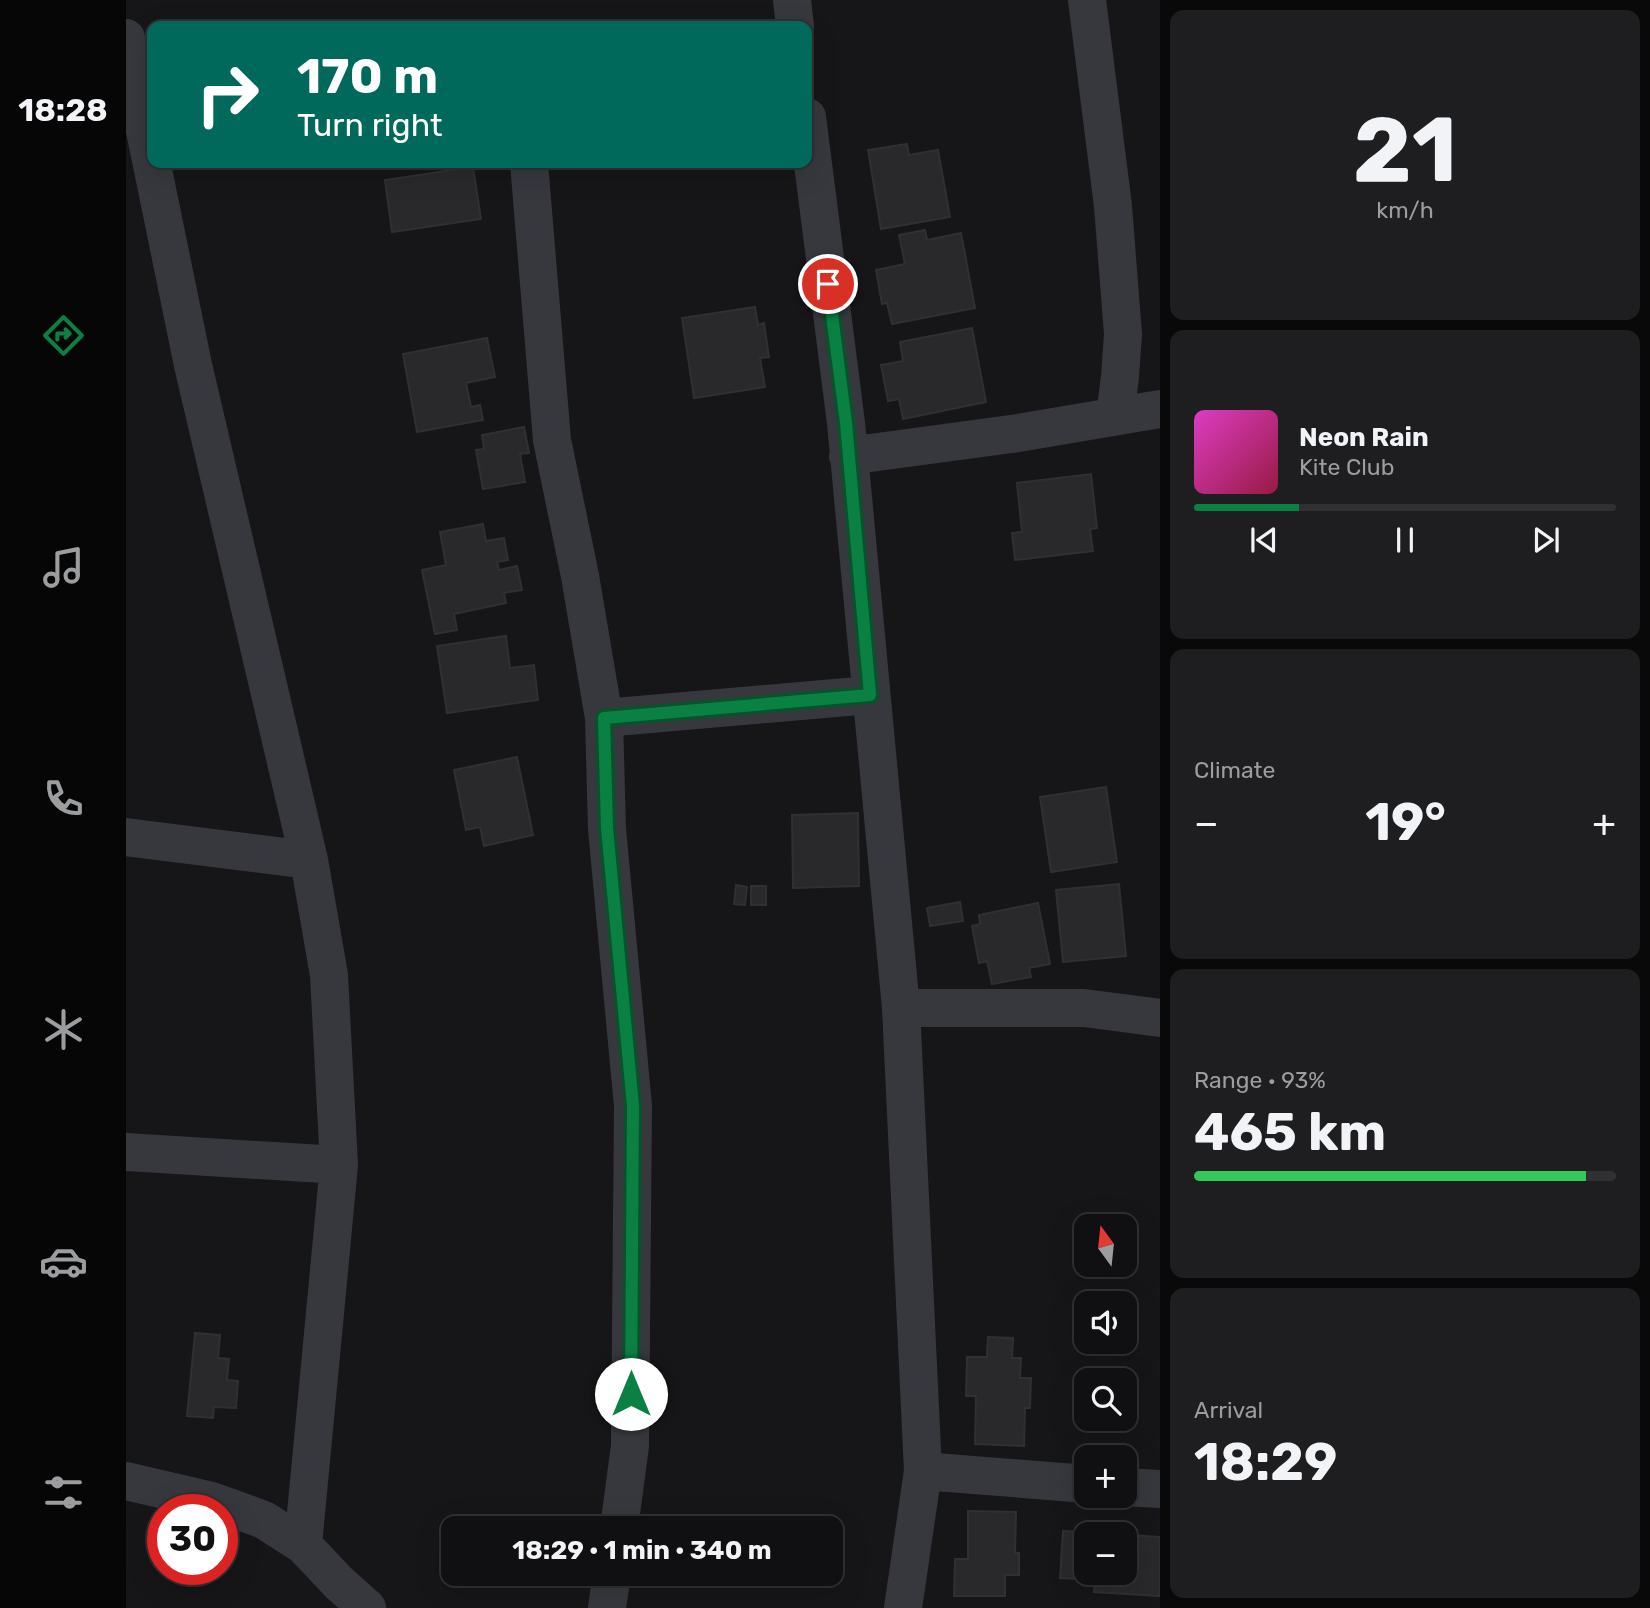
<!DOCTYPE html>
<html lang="en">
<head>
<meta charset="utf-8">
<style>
  :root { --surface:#101012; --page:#1e1e20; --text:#f1f3f6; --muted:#9c9d9f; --line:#303032; --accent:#0b8043 }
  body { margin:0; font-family:Rubik,sans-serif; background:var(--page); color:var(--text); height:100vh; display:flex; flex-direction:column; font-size:26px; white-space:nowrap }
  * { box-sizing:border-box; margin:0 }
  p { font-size:23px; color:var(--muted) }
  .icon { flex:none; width:38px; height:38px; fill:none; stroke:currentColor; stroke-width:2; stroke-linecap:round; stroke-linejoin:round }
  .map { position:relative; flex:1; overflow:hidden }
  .sheet { display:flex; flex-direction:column; gap:10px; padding:10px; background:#09090a; width:490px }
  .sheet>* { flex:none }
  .banner { position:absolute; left:21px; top:21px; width:665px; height:147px; border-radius:14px; box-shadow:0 7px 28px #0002,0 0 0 2px var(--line); background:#00695c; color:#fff; overflow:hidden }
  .needle { width:46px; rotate:345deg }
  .fabs { position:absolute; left:948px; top:1214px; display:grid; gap:14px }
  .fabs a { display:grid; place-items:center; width:63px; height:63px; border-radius:14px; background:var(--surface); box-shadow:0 7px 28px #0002,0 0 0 2px var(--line); font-size:35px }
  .speed { position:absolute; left:21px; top:1494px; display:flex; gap:14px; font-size:35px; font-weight:700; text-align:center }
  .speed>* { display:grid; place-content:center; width:91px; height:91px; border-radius:50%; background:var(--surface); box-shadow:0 7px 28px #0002,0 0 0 2px var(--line); line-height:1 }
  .speed .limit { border:10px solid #d22; background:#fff; color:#111 }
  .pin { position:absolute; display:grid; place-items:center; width:60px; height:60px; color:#fff; margin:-30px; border:4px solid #fff; border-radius:50%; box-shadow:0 2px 7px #0007 }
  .me { position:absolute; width:77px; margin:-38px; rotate:0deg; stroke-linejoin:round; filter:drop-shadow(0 0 5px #0008) }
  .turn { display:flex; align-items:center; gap:24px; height:147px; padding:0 35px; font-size:32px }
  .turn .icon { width:91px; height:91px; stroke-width:2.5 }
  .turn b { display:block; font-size:49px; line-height:60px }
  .big { font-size:52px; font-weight:700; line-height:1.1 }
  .sheet .card { flex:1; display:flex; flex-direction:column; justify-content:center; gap:10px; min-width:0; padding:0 24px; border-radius:14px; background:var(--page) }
  .sheet .dial { align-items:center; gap:0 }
  .dial b { font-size:91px; line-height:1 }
  .song { display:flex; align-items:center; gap:21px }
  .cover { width:84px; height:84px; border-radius:10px; background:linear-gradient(135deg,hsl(310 70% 55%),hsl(340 70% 35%)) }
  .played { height:7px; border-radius:4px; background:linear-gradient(90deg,var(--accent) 25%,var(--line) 25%) }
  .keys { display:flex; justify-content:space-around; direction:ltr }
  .heat { display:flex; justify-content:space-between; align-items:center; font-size:38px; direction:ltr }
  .charge { height:10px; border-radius:5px; background:linear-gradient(90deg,#34c759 93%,var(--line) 0) }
  .trip { position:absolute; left:315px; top:1516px; width:402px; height:70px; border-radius:14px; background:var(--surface); box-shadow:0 7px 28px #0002,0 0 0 2px var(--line); font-weight:700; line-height:70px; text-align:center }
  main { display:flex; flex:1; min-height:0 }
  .tab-bar { display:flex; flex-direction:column; width:126px; justify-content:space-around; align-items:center; background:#060607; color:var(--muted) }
  .tab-bar .icon { width:49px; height:49px }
  .tab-bar .current { color:var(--accent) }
  .tab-bar b { font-size:32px; color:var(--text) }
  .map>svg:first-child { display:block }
  .building { fill:#29292c; stroke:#303034; stroke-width:2; fill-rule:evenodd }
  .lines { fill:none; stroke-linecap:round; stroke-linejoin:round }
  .minor { stroke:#37383d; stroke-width:38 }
  .route-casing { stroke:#07532c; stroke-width:18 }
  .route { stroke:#0b8043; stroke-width:12 }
</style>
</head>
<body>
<main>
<nav class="tab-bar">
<b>18:28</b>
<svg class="icon current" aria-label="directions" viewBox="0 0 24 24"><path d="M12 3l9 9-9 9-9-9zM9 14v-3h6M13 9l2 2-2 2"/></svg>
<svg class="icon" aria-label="music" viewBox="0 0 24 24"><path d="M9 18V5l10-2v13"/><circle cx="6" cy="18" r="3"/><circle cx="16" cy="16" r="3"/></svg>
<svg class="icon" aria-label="phone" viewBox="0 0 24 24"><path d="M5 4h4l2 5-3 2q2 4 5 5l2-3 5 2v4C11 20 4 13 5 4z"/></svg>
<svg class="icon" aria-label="climate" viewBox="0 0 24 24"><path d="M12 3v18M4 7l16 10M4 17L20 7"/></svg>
<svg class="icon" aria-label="car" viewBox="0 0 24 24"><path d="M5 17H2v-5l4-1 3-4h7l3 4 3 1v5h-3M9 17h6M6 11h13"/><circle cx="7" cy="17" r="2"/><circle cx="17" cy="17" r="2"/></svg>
<svg class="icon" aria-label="filters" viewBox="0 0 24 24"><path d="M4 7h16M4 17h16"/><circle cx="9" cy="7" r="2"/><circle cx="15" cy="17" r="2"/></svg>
</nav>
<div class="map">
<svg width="1034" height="1608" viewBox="0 0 1034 1608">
  <rect width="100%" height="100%" fill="#161618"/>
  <!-- building -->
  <path class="building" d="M781,144l2,11 29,-5 12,67 -69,12 -13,-79z
    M347,167l8,52 -89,13 -7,-52z
    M799,230l2,10 34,-7 14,75 -83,16 -5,-21 -5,1 -6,-34 29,-6 -6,-29z
    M629,307l3,18 6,-2 5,34 -9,1 5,29 -71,11 -12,-80z
    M846,328l14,74 -83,17 -4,-20 -11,2 -7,-36 22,-4 -3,-19z
    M361,338l8,39 -29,6 5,24 9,-2 3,15 -66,12 -14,-78z
    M398,427l5,26 -9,1 5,28 -42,7 -7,-39 8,-1 -2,-14z
    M965,474l6,54 -7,1 3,22 -78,9 -3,-27 10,-1 -5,-49z
    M357,524l3,17 18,-3 4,22 -11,2 2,8 18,-4 5,24 -18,3 2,10 -52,11 3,16 -22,4 -13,-64 24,-5 -6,-33z
    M380,636l4,32 24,-3 4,35 -91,13 -10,-67z
    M391,757l16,78 -49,11 -4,-19 -14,3 -12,-60z
    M980,787l11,75 -66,10 -11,-75z
    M732,813l1,73 -66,2 -1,-73z
    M993,884l7,72 -63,6 -7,-72z
    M610,885l11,2 -2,18 -11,-1z
    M625,886h15v19h-15z
    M834,902l3,19 -33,5 -3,-18z
    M912,903l12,61 -21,4 2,9 -39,7 -5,-23 -8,2 -7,-37 8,-2 -1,-9z
    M69,1333l25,2 -2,23 11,1 -2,21 11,1 -2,27 -22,-1 -1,11 -26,-2z
    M862,1337l25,1 -1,20h9l-1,20h11l-1,30h-5l-1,38 -49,-2 1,-48h-10l1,-39h20z
    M842,1511l48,1 -1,41h4v22h-14v21h-51l1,-37h13z
    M937,1531l97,6v59l-66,-4 1,-12 -35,-2zM961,1535h38v38h-38z"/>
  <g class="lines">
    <!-- minor -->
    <path class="minor" d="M666,0l3,26
      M961,0l26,206 10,128 -3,43 -5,39
      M0,38l67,327 116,495 20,115 10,190 -36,380
      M681,117l39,306 55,585 22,463 -20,137
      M403,163l23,277 28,136 24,142 3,111 26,277 -3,340 -11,82
      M722,456l170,-23 142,-24
      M478,718l266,-23
      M0,837l183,23
      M775,1008h183l76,10
      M0,1152l213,13
      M797,1471l164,13
      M0,1481l86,20 52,19 39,25 36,38 28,25
      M999,1487l35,2
      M481,1608l5,-35"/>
  </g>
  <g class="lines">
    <defs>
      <path id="route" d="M505,1394l2,-288 -26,-278 -3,-110 266,-23 -24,-272 -18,-139"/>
    </defs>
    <!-- route casing -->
    <use href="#route" class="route-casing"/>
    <!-- route -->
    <use href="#route" class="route"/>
  </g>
</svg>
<div class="fabs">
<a><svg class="needle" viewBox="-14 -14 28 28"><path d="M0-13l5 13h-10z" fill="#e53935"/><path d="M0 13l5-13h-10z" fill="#9c9d9f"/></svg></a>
<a><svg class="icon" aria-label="sound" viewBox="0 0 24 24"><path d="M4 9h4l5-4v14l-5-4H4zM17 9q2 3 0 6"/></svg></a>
<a><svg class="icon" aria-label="search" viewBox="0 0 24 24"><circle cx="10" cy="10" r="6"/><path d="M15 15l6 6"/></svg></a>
<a>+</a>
<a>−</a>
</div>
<div class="speed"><div class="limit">30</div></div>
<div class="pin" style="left:702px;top:284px;background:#d93025"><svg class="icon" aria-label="arrive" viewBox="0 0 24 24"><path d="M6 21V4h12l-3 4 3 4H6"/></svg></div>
<svg class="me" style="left:505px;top:1394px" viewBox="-20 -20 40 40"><circle r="19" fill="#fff"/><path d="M0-13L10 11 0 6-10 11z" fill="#0b8043"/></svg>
<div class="trip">18:29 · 1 min · 340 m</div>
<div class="banner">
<div class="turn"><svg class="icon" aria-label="right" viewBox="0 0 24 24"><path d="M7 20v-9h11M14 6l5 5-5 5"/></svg><div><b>170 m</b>Turn right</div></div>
</div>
</div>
<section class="sheet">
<div class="card dial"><b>21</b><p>km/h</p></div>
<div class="card">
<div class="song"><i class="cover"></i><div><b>Neon Rain</b><p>Kite Club</p></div></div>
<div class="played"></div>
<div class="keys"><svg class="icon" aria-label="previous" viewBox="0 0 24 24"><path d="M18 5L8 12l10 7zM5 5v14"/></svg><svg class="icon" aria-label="pause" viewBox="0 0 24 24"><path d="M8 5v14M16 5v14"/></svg><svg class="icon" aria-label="next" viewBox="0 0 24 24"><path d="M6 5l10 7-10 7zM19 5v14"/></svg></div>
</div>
<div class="card"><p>Climate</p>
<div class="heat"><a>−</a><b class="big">19°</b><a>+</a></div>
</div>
<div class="card"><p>Range · 93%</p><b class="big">465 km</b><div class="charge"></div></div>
<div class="card"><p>Arrival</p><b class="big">18:29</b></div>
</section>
</main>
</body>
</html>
